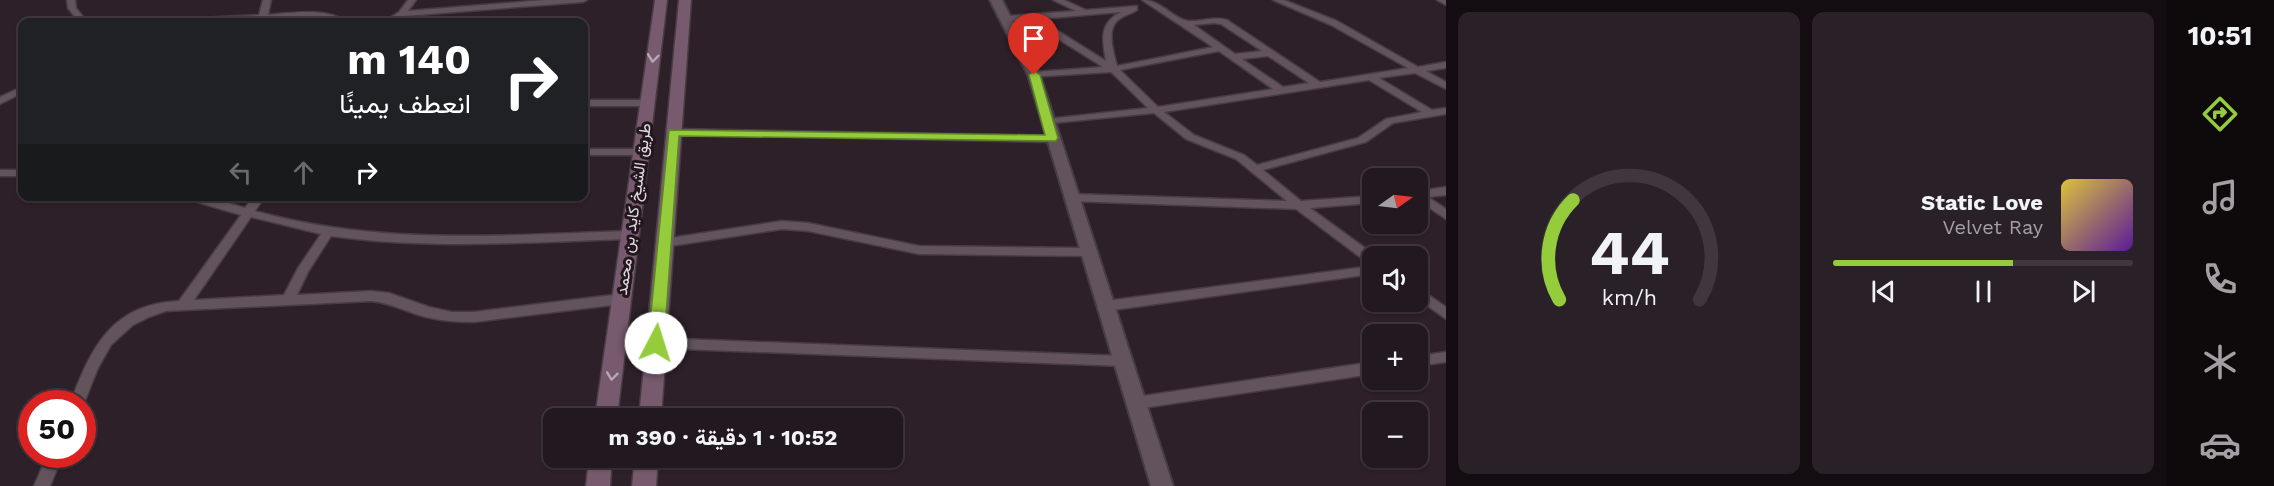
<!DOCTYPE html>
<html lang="ar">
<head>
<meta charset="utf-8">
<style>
  :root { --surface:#22181f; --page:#2a2128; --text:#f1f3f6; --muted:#a2a0a4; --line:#3f373d; --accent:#94cc3c }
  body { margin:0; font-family:"Work Sans",Vazirmatn,sans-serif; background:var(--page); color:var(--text); direction:rtl; height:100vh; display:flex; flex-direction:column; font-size:22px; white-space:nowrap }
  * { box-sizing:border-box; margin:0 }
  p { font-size:20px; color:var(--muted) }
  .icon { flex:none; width:33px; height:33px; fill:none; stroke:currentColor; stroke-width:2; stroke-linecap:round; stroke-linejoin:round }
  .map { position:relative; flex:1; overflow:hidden; direction:ltr }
  .sheet { display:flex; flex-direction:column; gap:12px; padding:12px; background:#130d11; width:720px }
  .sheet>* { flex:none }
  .banner { position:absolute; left:18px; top:18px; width:570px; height:183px; border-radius:12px; box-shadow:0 2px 4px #0004,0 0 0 2px var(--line); direction:rtl; background:#202124; color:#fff; overflow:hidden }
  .needle { width:39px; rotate:76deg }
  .fabs { position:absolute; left:1362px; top:168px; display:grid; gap:12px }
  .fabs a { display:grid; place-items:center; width:66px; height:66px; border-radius:12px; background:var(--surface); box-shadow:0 2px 4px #0004,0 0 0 2px var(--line); font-size:30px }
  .speed { position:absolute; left:18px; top:390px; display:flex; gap:12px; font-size:30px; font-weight:700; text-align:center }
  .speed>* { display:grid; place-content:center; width:78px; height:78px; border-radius:50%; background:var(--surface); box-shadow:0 2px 4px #0004,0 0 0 2px var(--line); line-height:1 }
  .speed .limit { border:9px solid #d22; background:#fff; color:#111 }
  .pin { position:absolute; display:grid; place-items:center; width:51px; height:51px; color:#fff; margin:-62px -26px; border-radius:50% 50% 50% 0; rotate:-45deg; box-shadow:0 0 6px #0007 }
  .pin .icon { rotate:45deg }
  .me { position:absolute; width:66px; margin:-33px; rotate:5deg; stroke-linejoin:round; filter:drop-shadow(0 0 4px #0008) }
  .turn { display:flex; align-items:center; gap:21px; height:126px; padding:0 18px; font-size:27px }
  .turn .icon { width:78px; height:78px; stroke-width:2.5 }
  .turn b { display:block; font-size:42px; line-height:51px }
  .lanes { display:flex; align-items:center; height:57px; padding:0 18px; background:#0003; justify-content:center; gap:30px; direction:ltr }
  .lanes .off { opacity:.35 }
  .sheet .tile { flex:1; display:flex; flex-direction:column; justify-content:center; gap:9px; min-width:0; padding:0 21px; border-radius:12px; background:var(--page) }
  .sheet .dial { align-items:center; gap:0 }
  .dial svg { height:156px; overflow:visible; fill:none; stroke:var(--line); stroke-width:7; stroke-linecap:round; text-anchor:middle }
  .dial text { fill:var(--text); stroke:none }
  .song { display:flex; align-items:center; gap:18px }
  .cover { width:72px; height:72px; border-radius:9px; background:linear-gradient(135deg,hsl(50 70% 55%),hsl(270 70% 35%)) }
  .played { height:6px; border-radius:3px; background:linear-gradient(90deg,var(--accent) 60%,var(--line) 60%) }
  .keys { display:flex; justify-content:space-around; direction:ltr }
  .sheet .tiles { flex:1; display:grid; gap:12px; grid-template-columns:repeat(2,1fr) }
  .trip { position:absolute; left:543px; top:408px; width:360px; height:60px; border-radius:12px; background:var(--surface); box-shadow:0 2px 4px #0004,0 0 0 2px var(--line); font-weight:700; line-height:60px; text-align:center; direction:rtl }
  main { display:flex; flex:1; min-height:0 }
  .tab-bar { display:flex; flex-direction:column; width:108px; justify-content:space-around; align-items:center; background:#0e0a0c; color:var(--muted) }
  .tab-bar .icon { width:42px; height:42px }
  .tab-bar .on { color:var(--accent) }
  .tab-bar b { font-size:27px; color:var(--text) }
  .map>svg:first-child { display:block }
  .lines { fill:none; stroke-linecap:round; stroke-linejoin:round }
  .minor-casing { stroke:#463c43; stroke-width:3 }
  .tertiary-casing { stroke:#463c43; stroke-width:4 }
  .secondary-casing { stroke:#463c43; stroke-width:3 }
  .minor { fill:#62535d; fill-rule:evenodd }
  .tertiary { fill:#62535d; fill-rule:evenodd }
  .secondary { fill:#775a6e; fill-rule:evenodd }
  .oneway { stroke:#b8a7b2 }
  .route { fill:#94cc3c; stroke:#608527; stroke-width:1.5 }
  .labels { text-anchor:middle; stroke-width:6; stroke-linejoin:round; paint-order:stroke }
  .street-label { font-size:16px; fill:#e3dae0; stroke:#23171f }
</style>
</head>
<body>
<main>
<nav class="tab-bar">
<b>10:51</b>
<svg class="icon on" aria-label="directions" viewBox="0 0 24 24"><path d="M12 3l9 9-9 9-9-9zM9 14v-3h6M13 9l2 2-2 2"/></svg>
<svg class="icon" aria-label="music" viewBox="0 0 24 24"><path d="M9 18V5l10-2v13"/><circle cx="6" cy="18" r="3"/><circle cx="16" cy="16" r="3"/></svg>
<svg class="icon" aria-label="phone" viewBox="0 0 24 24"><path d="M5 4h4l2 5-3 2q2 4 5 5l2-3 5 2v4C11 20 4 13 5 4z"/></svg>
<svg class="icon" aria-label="climate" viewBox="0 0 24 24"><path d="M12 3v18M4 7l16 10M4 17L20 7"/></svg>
<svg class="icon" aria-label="car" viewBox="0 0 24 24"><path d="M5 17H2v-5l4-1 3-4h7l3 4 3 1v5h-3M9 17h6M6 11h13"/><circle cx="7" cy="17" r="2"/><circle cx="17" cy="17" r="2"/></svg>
</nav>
<section class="sheet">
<div class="tiles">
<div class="tile">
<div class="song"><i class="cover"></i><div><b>Static Love</b><p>Velvet Ray</p></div></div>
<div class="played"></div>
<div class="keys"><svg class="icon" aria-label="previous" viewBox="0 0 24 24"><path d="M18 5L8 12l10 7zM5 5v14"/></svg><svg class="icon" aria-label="pause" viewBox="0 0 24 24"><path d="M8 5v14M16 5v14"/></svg><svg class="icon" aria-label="next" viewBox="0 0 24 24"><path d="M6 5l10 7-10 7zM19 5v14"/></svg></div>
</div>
<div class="tile dial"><svg viewBox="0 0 100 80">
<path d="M14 69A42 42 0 1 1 86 69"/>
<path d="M14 69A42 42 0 0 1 21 18" stroke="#94cc3c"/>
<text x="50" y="56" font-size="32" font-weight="700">44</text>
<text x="50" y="72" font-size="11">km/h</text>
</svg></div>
</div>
</section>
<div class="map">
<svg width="1446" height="486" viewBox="0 0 1446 486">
  <rect width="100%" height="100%" fill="#2d2029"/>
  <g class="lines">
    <defs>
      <path id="minor" d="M67,0h8l1,8 11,14h-8l-11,-14z
        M263,0h8l-3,15c24,-2 58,-8 79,7h-11l-28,-5 -39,3 1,2h-8l-1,-2 -85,2 4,-3 79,-4z
        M408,0h8l-8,11 137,-11h42l-4,2 -179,14 -11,6h-9l15,-10z
        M1053,0h11l22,10 51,-4v4c-6,4 -16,6 -21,12 -9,11 -2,32 1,44l96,-19 -71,-47c20,0 32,20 47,21 14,1 22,-5 38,-1l93,62 88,-14 -77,-43 -58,-25h11l53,21 81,46 28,-5v6l-20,3 20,11v7l-31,-16 -36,5 53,32 14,-2v6l-53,9 -27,19 -103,28 38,31 71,-5v7l-62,5 66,48h-4v8l-4,-1 -72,-54 -228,-8 -2,-3 2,-3 4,-1 215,7 -51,-42 -50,-20 -32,-26 -111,11 -1,-2 5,-3 101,-11 -37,-36 -80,5v-4l3,-1 69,-5 -75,-47 -21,2 -4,-3 4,-3 69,-5zM1121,12c-22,11 -19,27 -15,49l-67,-42zM1214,23l7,1 41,27 -27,3 -41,-29zM1219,51l54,38 -115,18 -38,-37zM1268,56l41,27 -26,4 -41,-28zM1369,80l53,32 -36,7 -28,19 -101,27 -13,-10 -50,-20 -30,-23z
        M1437,0h9v5z
        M22,87v6l-22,11v-7z
        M584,100h63l5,3 -5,3h-63z
        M673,129l379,7 5,3 -5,3 -383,-8 -1,-2z
        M584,149h57l5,3 -5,3h-57z
        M0,170h22v6h-22z
        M1446,187v8l-18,2 18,12v10l-28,-19v-9z
        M186,196h19l40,12 9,-12h11l-10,15c126,35 246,24 375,20l6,4 -6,4c-99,3 -200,11 -299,-3l-23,36 -11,23 74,-4 18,2 40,14 23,5h22l147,-18 5,2 1,3 -1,3 -5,2 -147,18c-16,0 -32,-1 -48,-5 -19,-5 -35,-14 -55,-16l-205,10 -17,6 -16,8 -22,20 -13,23 -16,40v-4h-12c21,-56 41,-100 109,-103l62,-86 -54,-16zM251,217l70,17 -23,34 -14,27 -90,5z
        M782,221l26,2 111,23 171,2 6,4 -6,4 -171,-2 -111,-23 -26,-2 -118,18 -6,-4 6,-4z
        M1372,266v8l-266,37 -5,-2 -2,-3 2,-3 5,-2z
        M1418,288l28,19v12l-28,-20z
        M656,338l467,18 5,1 2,4 -2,4 -5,1 -467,-18 -5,-1 -2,-4 2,-4z
        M1446,352v10l-28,4v-10z
        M1372,362v12l-236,35 -5,-2 -2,-4 2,-4 5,-2z
        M48,454h15l-13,32h-16z"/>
      <path id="tertiary" d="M990,0h12l38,75 133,411h-22l-123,-411z"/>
      <path id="secondary" d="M655,0h12l-50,418h-22z
        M679,0h12l-30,418h-22z
        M589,458h23l-2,28h-24z
        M635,458h23l-2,28h-24z"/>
    </defs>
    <!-- minor casing -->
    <use href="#minor" class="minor-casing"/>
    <!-- tertiary casing -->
    <use href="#tertiary" class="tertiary-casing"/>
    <!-- secondary casing -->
    <use href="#secondary" class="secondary-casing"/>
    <!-- minor -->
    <use href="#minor" class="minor"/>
    <!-- tertiary -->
    <use href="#tertiary" class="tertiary"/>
    <!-- secondary -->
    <use href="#secondary" class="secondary"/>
  </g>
  <!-- one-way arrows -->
  <defs><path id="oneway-chevron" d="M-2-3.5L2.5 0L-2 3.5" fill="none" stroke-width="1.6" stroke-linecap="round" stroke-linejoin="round" transform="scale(1.5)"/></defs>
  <g class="oneway">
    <use href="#oneway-chevron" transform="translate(653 58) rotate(97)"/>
    <use href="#oneway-chevron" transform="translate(612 376) rotate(97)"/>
  </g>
  <!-- route -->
  <path class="route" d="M1034,71l6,4 18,63 -2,3 -377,-5 -15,207 -3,5h-11l-2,-5 21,-213 376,5 -16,-60z"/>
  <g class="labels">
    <!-- street labels -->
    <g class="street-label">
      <text transform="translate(633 209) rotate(-82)" y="6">طريق الشيخ كايد بن محمد</text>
    </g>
  </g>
</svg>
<div class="fabs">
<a><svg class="needle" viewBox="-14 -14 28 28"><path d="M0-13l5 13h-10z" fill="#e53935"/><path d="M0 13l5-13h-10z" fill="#a2a0a4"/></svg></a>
<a><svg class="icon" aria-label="sound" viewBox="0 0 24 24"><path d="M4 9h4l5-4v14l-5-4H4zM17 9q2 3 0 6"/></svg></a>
<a>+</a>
<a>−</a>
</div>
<div class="speed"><div class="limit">50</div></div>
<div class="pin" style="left:1034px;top:75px;background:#d93025"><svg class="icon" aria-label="arrive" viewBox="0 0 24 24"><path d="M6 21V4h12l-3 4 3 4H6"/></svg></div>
<svg class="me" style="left:656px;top:343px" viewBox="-20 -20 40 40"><circle r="19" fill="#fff"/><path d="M0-13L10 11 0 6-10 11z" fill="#94cc3c"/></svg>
<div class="trip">10:52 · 1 دقيقة · 390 m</div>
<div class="banner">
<div class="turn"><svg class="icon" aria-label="right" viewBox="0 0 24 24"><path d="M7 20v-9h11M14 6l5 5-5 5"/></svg><div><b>140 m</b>انعطف يمينًا</div></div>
<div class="lanes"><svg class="icon off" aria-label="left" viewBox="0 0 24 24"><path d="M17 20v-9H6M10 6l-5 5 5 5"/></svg><svg class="icon off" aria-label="ahead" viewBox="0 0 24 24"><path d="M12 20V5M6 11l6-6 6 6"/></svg><svg class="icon" aria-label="right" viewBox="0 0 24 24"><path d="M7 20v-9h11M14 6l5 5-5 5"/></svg></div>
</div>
</div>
</main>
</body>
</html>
